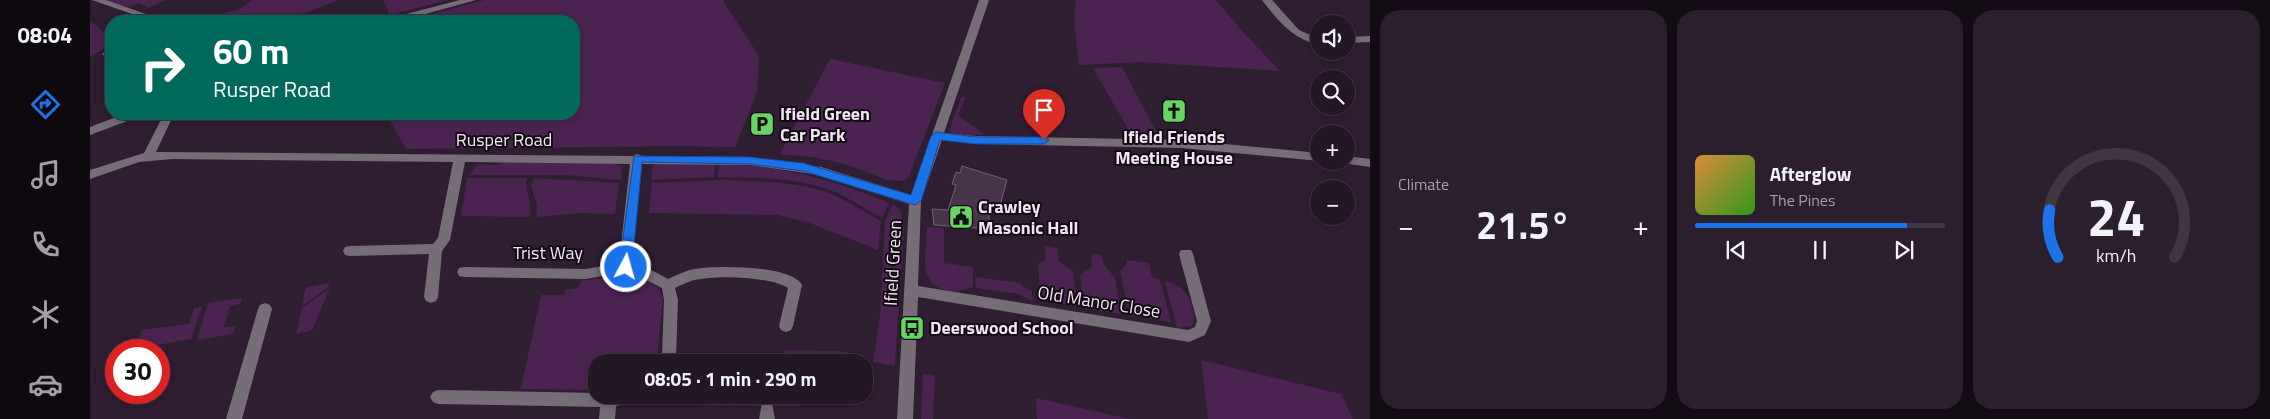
<!DOCTYPE html>
<html lang="en">
<head>
<meta charset="utf-8">
<style>
  :root { --surface:#231625; --page:#2b1f2d; --text:#f1f3f6; --muted:#a39fa7; --line:#403542; --accent:#1a73e8 }
  body { margin:0; font-family:"Titillium Web",sans-serif; background:var(--page); color:var(--text); height:100vh; display:flex; flex-direction:column; font-size:19px; white-space:nowrap }
  * { box-sizing:border-box; margin:0 }
  p { font-size:16px; color:var(--muted) }
  .icon { flex:none; width:28px; height:28px; fill:none; stroke:currentColor; stroke-width:2; stroke-linecap:round; stroke-linejoin:round }
  .map { position:relative; flex:1; overflow:hidden }
  .side { display:flex; flex-direction:column; gap:10px; padding:10px; background:#130c14; width:900px }
  .side>* { flex:none }
  .hud { position:absolute; left:15px; top:15px; width:475px; height:105px; border-radius:20px; box-shadow:0 2px 12px #0003,0 0 0 1px var(--line); background:#00695c; color:#fff; overflow:hidden }
  .controls { position:absolute; left:1220px; top:15px; display:grid; gap:10px }
  .controls a { display:grid; place-items:center; width:45px; height:45px; border-radius:50%; background:var(--surface); box-shadow:0 2px 12px #0003,0 0 0 1px var(--line); font-size:25px }
  .speed { position:absolute; left:15px; top:339px; display:flex; gap:10px; font-size:25px; font-weight:700; text-align:center }
  .speed>* { display:grid; place-content:center; width:65px; height:65px; border-radius:50%; background:var(--surface); box-shadow:0 2px 12px #0003,0 0 0 1px var(--line); line-height:1 }
  .speed .limit { border:8px solid #d22; background:#fff; color:#111 }
  .pin { position:absolute; display:grid; place-items:center; width:42px; height:42px; color:#fff; margin:-51px -21px; border-radius:50% 50% 50% 0; rotate:-45deg; box-shadow:0 0 5px #0007 }
  .pin .icon { rotate:45deg }
  .me { position:absolute; width:55px; margin:-28px; rotate:6deg; stroke-linejoin:round; filter:drop-shadow(0 0 4px #0008) }
  .turn { display:flex; align-items:center; gap:18px; height:105px; padding:0 25px; font-size:22px }
  .turn .icon { width:65px; height:65px; stroke-width:2.5 }
  .turn b { display:block; font-size:35px; line-height:42px }
  .big { font-size:38px; font-weight:700; line-height:1.1 }
  .side .card { flex:1; display:flex; flex-direction:column; justify-content:center; gap:8px; min-width:0; padding:0 18px; border-radius:20px; background:var(--page) }
  .side .dial { align-items:center; gap:0 }
  .dial svg { height:130px; overflow:visible; fill:none; stroke:var(--line); stroke-width:7; stroke-linecap:round; text-anchor:middle }
  .dial text { fill:var(--text); stroke:none }
  .song { display:flex; align-items:center; gap:15px }
  .cover { width:60px; height:60px; border-radius:8px; background:linear-gradient(135deg,hsl(30 70% 55%),hsl(110 70% 35%)) }
  .played { height:5px; border-radius:2px; background:linear-gradient(90deg,var(--accent) 85%,var(--line) 85%) }
  .keys { display:flex; justify-content:space-around; direction:ltr }
  .heat { display:flex; justify-content:space-between; align-items:center; font-size:28px; direction:ltr }
  .side .tiles { flex:1; display:grid; gap:10px; grid-template-columns:repeat(3,1fr) }
  .trip { position:absolute; left:498px; top:354px; width:285px; height:50px; border-radius:20px; background:var(--surface); box-shadow:0 2px 12px #0003,0 0 0 1px var(--line); font-weight:700; line-height:50px; text-align:center }
  main { display:flex; flex:1; min-height:0 }
  .menu { display:flex; flex-direction:column; width:90px; justify-content:space-around; align-items:center; background:#0e090f; color:var(--muted) }
  .menu .icon { width:35px; height:35px }
  .menu .active { color:var(--accent) }
  .menu b { font-size:22px; color:var(--text) }
  .map>svg:first-child { display:block }
  .green { fill:#4b2351 }
  .building { fill:#49354b; stroke:#735e76 }
  .lines { fill:none; stroke-linecap:round; stroke-linejoin:round }
  .minor { fill:#776d78; fill-rule:evenodd }
  .route { fill:#1a73e8; stroke:#114b97 }
  .labels { text-anchor:middle; stroke-width:4; stroke-linejoin:round; paint-order:stroke }
  .poi-label { font-size:18px; font-weight:bold; fill:#f2e5f3; stroke:#120a13; text-anchor:start }
  .street-label { font-size:18px; fill:#f2e5f3; stroke:#120a13 }
</style>
</head>
<body>
<main>
<nav class="menu">
<b>08:04</b>
<svg class="icon active" aria-label="directions" viewBox="0 0 24 24"><path d="M12 3l9 9-9 9-9-9zM9 14v-3h6M13 9l2 2-2 2"/></svg>
<svg class="icon" aria-label="music" viewBox="0 0 24 24"><path d="M9 18V5l10-2v13"/><circle cx="6" cy="18" r="3"/><circle cx="16" cy="16" r="3"/></svg>
<svg class="icon" aria-label="phone" viewBox="0 0 24 24"><path d="M5 4h4l2 5-3 2q2 4 5 5l2-3 5 2v4C11 20 4 13 5 4z"/></svg>
<svg class="icon" aria-label="climate" viewBox="0 0 24 24"><path d="M12 3v18M4 7l16 10M4 17L20 7"/></svg>
<svg class="icon" aria-label="car" viewBox="0 0 24 24"><path d="M5 17H2v-5l4-1 3-4h7l3 4 3 1v5h-3M9 17h6M6 11h13"/><circle cx="7" cy="17" r="2"/><circle cx="17" cy="17" r="2"/></svg>
</nav>
<div class="map">
<svg width="1280" height="419" viewBox="0 0 1280 419">
  <rect width="100%" height="100%" fill="#2f1d31"/>
  <!-- green -->
  <path class="green" d="M16,0h59l-16,8 -10,-5 -12,4z
    M162,0h86l-32,13 -44,4 -10,4h-39l15,-9 12,-3z
    M293,0h66l-59,15z
    M394,0h241l-2,1 36,55 -2,36 -22,55 -56,-1 -273,3 -20,-35h188v-93h-169z
    M986,0h140l29,34 35,37 -140,-9 -61,3 -5,-46z
    M0,21l21,17v6l-21,13z
    M740,59l115,24 -36,93 -6,5 -16,-1 -42,-16 -32,-7 -33,-3z
    M1032,67l37,70 -27,-1 -39,-68z
    M871,97h5l-8,18 27,20h-29l-7,-4z
    M411,161l113,2 8,4 -1,13 -55,-5h-97l8,-11 22,1z
    M569,163h56l-1,14 -63,3 2,-15z
    M630,164c59,1 114,16 169,39l-7,15c-17,-9 -34,-21 -52,-28 -35,-13 -76,-12 -113,-13z
    M377,178h60c-4,14 8,25 2,39l-68,-1z
    M444,178l85,5 -4,31 -34,-1 -45,4 1,-12 -6,-20z
    M636,180c32,2 69,1 100,12 19,7 37,19 55,29l-3,29 -71,-28 -29,-7 -129,-2 3,-30z
    M803,204l7,6 4,15 -9,141 -22,-4 7,-46 5,-95z
    M837,227l17,1v35l29,4v20c-5,0 -9,4 -15,4 -43,0 -32,-34 -31,-64z
    M955,246l12,2 2,13 14,10 4,35 -36,-6 -3,-36 8,-4z
    M1004,254l8,2 2,9 11,13 6,36 -37,-6 -4,-32 3,-4 9,-5 -1,-10z
    M1037,260l22,3 3,14 8,3 11,42 -42,-7 -9,-44 7,-7z
    M522,277l32,3 14,8 5,10 -6,64h-61v28l-75,-1 20,-94h23l1,-5 13,-2 3,-7z
    M885,277l46,6v3l11,5 1,11 -14,-8 -43,-6z
    M1075,281c18,4 24,13 28,30 2,6 2,9 -1,15l-15,2z
    M240,283l-4,6 -24,17 3,-17 3,-2z
    M240,288l-17,40 -3,3 -14,3 6,-26z
    M152,298l-2,6 -10,2 -6,21 11,-1 -2,8 -36,6 11,-37z
    M112,307l-11,32 -57,10 8,-19 47,-6 5,-16z
    M694,350l52,1 26,4 -4,4 -25,-5h-46z
    M591,359h114l3,3h-118z
    M1111,360l140,34 12,25h-145z
    M833,374l12,2 -2,43h-12z
    M592,395h118l1,7 -3,4 -103,-1z
    M946,398l94,21h-93z"/>
  <!-- building -->
  <path class="building" d="M872,166l45,14 -7,26 -14,-4 5,27 -57,-4 -2,-16 16,1 8,-25 -4,-1 4,-12 4,1z"/>
  <g class="lines">
    <!-- minor -->
    <path class="minor" d="M2,0h14l60,21h-14z
      M370,0h16l-76,21h-15l2,-2z
      M889,0h10l-45,133 32,3 206,4 137,13v8l-137,-13 -206,-4 -34,-4 -21,61 -3,85 270,44 7,-3 2,-6 -18,-67 2,-4h10l2,4 18,67 -6,14 -16,7 -271,-45 -5,122h-16l12,-215 -89,-29 -71,-10 -107,-1 -10,99 14,4 22,12c9,-4 17,-8 26,-10 20,-4 98,-4 108,16l-9,41 -2,4 -5,2 -5,-2 -2,-4 9,-38c-20,-12 -71,-13 -94,-8 -7,2 -13,5 -19,8l3,12 -2,56 -3,6h-14l3,-6 2,-56 -2,-12 -24,-12 -13,-4 -39,7 -122,-2 -5,-1 -2,-4 2,-4 5,-1 122,2 33,-6 11,-99 -165,-2 -15,78 -8,11 -4,46 -2,4 -5,2 -5,-2 -2,-4 5,-43 -79,2 -5,-1 -2,-4 2,-4 5,-1 83,-2 5,-6 15,-76 -281,-3 -33,3 -49,17v-9l54,-17 20,-39h10l-18,38 477,4 4,-2 5,2 107,1 72,10 90,28z
      M1172,0h10l27,30 20,9v6c-26,-6 -41,-24 -57,-45z
      M1280,36v6l-24,1v-6z
      M17,51l4,1v8l-9,-6z
      M34,114h16l-2,3 -48,18v-8z
      M1256,156l24,3v8l-28,-4 -1,-2h5z
      M175,303l5,2 2,4 -30,110h-16l32,-110 2,-4z
      M348,390l158,3v2h46l-3,5 -23,6 -1,13h-16l1,-12 -162,-3 -5,-2 -3,-5 3,-5z
      M677,401l5,2 3,16h-16l3,-16z"/>
  </g>
  <!-- route -->
  <path class="route" d="M846,132l40,5h68l5,3 -5,4h-68l-36,-4 -19,61 -6,4 -112,-34 -54,-7 -107,-2 -10,105 -6,5 -7,-5 15,-111 115,1 54,6 108,32 20,-59z"/>
  <!-- icons -->
  <defs>
    <symbol id="church-square" viewBox="-11 -11 22 22"><rect x="-9" y="-9" width="18" height="18" rx="4" fill="#69d464" stroke="#120a13"/><path d="M-1.2-6h2.4v3.5h3.3v2.4h-3.3V6h-2.4V-.1h-3.3v-2.4h3.3Z" fill="#111"/></symbol>
    <symbol id="parking-square" viewBox="-11 -11 22 22"><rect x="-9" y="-9" width="18" height="18" rx="4" fill="#69d464" stroke="#120a13"/><path d="M-3.5-5.5H1a3.5 3.5 0 0 1 0 7H-1V5.5H-3.5ZM-1-3.4V-.6H.8a1.4 1.4 0 0 0 0-2.8Z" fill="#111"/></symbol>
    <symbol id="civic-square" viewBox="-11 -11 22 22"><rect x="-9" y="-9" width="18" height="18" rx="4" fill="#69d464" stroke="#120a13"/><path d="M-.6-6.5H3V-4.5H.6V-3L4-1V1h2V6H-6V1h2V-1L-.6-3ZM-1.2 2.5V6h2.4V2.5Z" fill="#111"/></symbol>
    <symbol id="bus-square" viewBox="-11 -11 22 22"><rect x="-9" y="-9" width="18" height="18" rx="4" fill="#69d464" stroke="#120a13"/><path d="M-5-6H5V4H4V6H2V4H-2V6H-4V4H-5ZM-3.5-4V0h7V-4ZM-3.5 1.2v1.5H-2V1.2ZM2 1.2v1.5H3.5V1.2Z" fill="#111"/></symbol>
  </defs>
  <g fill-rule="evenodd">
    <use href="#church-square" x="1070" y="97" width="28" height="28"/>
    <use href="#parking-square" x="658" y="110" width="28" height="28"/>
    <use href="#civic-square" x="857" y="203" width="28" height="28"/>
    <use href="#bus-square" x="808" y="314" width="28" height="28"/>
  </g>
  <g class="labels">
    <!-- poi labels -->
    <g class="poi-label">
      <text x="690" y="120">Ifield Green<tspan x="690" dy="21">Car Park</tspan></text>
      <text x="1084" y="143" text-anchor="middle">Ifield Friends<tspan x="1084" dy="21">Meeting House</tspan></text>
      <text x="888" y="213">Crawley<tspan x="888" dy="21">Masonic Hall</tspan></text>
      <text x="840" y="334">Deerswood School</text>
    </g>
    <!-- street labels -->
    <g class="street-label">
      <text x="414" y="146">Rusper Road</text>
      <text x="458" y="259">Trist Way</text>
      <text transform="translate(803 263) rotate(-87)" y="6">Ifield Green</text>
      <text transform="translate(1009 302) rotate(9)" y="6">Old Manor Close</text>
    </g>
  </g>
</svg>
<div class="controls">
<a><svg class="icon" aria-label="sound" viewBox="0 0 24 24"><path d="M4 9h4l5-4v14l-5-4H4zM17 9q2 3 0 6"/></svg></a>
<a><svg class="icon" aria-label="search" viewBox="0 0 24 24"><circle cx="10" cy="10" r="6"/><path d="M15 15l6 6"/></svg></a>
<a>+</a>
<a>−</a>
</div>
<div class="speed"><div class="limit">30</div></div>
<div class="pin" style="left:954px;top:140px;background:#d93025"><svg class="icon" aria-label="arrive" viewBox="0 0 24 24"><path d="M6 21V4h12l-3 4 3 4H6"/></svg></div>
<svg class="me" style="left:536px;top:267px" viewBox="-20 -20 40 40"><circle r="17" fill="#1a73e8" stroke="#fff" stroke-width="3"/><path d="M0-11L8 9 0 5-8 9z" fill="#fff"/></svg>
<div class="trip">08:05 · 1 min · 290 m</div>
<div class="hud">
<div class="turn"><svg class="icon" aria-label="right" viewBox="0 0 24 24"><path d="M7 20v-9h11M14 6l5 5-5 5"/></svg><div><b>60 m</b>Rusper Road</div></div>
</div>
</div>
<section class="side">
<div class="tiles">
<div class="card"><p>Climate</p>
<div class="heat"><a>−</a><b class="big">21.5°</b><a>+</a></div>
</div>
<div class="card">
<div class="song"><i class="cover"></i><div><b>Afterglow</b><p>The Pines</p></div></div>
<div class="played"></div>
<div class="keys"><svg class="icon" aria-label="previous" viewBox="0 0 24 24"><path d="M18 5L8 12l10 7zM5 5v14"/></svg><svg class="icon" aria-label="pause" viewBox="0 0 24 24"><path d="M8 5v14M16 5v14"/></svg><svg class="icon" aria-label="next" viewBox="0 0 24 24"><path d="M6 5l10 7-10 7zM19 5v14"/></svg></div>
</div>
<div class="card dial"><svg viewBox="0 0 100 80">
<path d="M14 69A42 42 0 1 1 86 69"/>
<path d="M14 69A42 42 0 0 1 9 40" stroke="#1a73e8"/>
<text x="50" y="56" font-size="32" font-weight="700">24</text>
<text x="50" y="72" font-size="11">km/h</text>
</svg></div>
</div>
</section>
</main>
</body>
</html>
